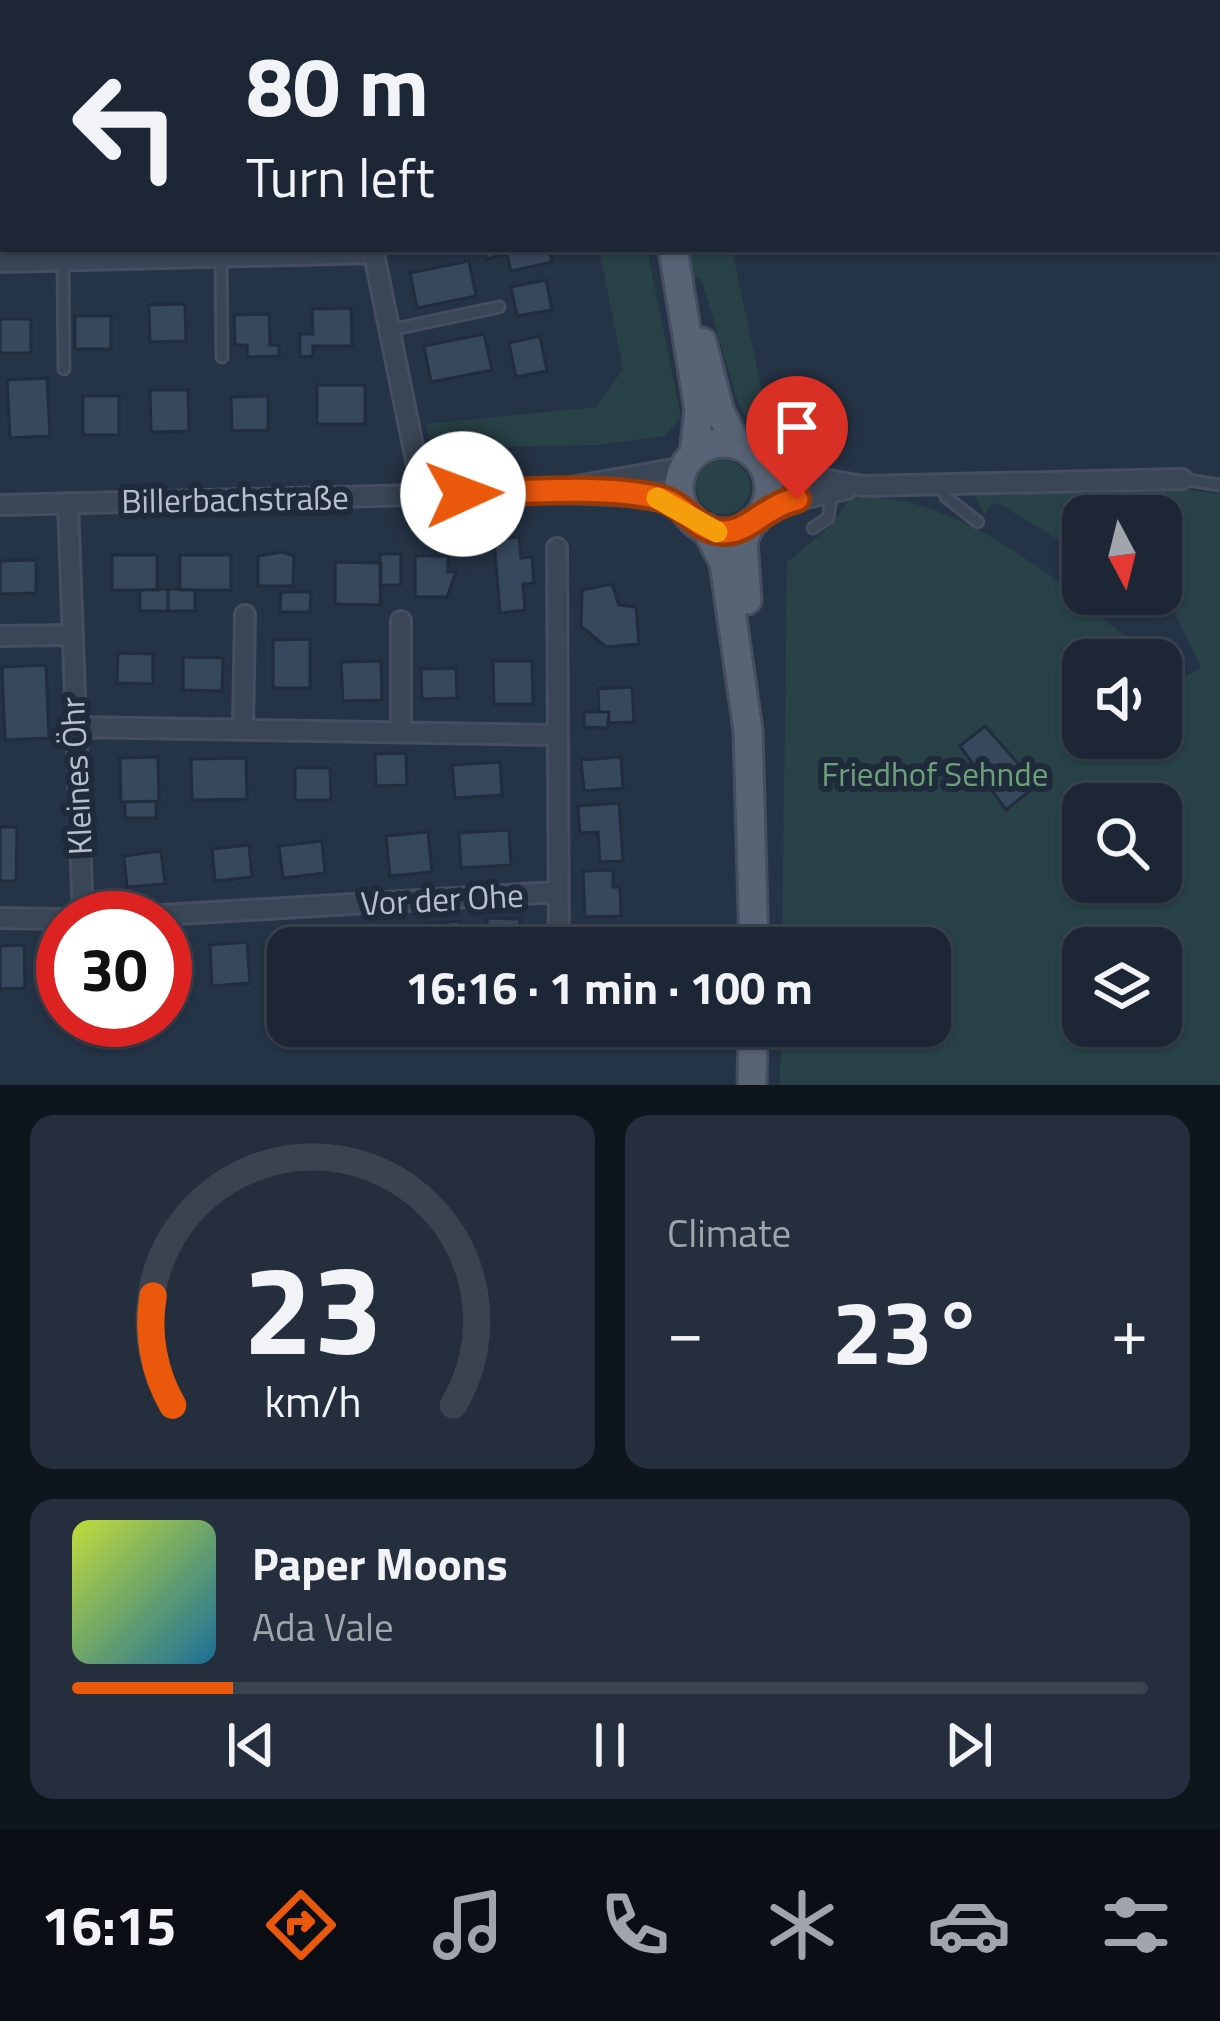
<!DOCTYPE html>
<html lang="en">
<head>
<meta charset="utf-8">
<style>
  :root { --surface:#1c2634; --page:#252e3c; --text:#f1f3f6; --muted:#a0a5ac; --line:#3a434f; --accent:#ea580c }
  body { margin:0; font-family:"Titillium Web",sans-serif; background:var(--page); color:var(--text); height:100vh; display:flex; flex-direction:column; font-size:45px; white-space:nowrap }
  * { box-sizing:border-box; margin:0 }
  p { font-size:39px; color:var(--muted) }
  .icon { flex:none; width:66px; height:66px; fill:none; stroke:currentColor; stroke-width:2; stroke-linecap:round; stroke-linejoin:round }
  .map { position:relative; height:1085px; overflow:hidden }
  .side { display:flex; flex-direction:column; gap:30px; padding:30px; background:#0f151d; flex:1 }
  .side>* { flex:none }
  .hud { position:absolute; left:0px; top:0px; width:1221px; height:252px; box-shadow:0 3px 9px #0004,0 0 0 3px var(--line); background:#1c2634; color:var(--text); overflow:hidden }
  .needle { width:78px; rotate:173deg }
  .tools { position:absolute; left:1062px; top:495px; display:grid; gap:24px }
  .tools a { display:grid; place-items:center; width:120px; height:120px; border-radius:24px; background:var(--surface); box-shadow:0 3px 9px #0004,0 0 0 3px var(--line); font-size:60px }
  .speed { position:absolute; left:36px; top:891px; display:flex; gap:24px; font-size:60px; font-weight:700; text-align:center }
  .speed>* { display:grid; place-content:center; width:156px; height:156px; border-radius:50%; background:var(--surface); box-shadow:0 3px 9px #0004,0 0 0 3px var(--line); line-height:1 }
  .speed .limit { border:18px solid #d22; background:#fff; color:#111 }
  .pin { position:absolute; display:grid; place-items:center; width:102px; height:102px; color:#fff; margin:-123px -51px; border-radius:50% 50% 50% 0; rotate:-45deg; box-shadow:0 0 12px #0007 }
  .pin .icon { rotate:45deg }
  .me { position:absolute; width:132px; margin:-66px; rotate:88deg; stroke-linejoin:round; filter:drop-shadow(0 0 9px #0008) }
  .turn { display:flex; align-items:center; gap:42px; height:252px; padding:0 48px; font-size:54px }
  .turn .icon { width:156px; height:156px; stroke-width:2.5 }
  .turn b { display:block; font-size:84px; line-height:102px }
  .big { font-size:90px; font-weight:700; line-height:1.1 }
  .side .tile { flex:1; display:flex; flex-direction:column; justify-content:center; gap:18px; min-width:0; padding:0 42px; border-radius:24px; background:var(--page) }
  .side .dial { align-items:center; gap:0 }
  .dial svg { height:312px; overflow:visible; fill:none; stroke:var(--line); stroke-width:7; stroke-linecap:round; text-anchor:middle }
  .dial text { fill:var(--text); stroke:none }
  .song { display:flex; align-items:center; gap:36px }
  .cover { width:144px; height:144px; border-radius:18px; background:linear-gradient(135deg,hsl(70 70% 55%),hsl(200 70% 35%)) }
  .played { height:12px; border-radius:6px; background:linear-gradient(90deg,var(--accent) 15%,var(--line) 15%) }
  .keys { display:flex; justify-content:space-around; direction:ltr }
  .heat { display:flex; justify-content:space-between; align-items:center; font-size:66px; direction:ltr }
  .side .tiles { flex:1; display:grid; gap:30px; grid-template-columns:1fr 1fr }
  .tile:last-child { grid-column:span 2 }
  .trip { position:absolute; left:267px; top:927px; width:684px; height:120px; border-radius:24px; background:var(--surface); box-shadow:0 3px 9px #0004,0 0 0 3px var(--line); font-weight:700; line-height:120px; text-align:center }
  .menu { display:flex; height:192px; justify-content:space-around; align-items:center; background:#0b0f15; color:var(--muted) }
  .menu .icon { width:84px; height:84px }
  .menu .selected { color:var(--accent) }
  .menu b { font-size:54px; color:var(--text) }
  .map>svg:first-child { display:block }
  .green { fill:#284247; fill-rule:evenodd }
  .building { fill:#37475c; stroke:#212c3c; stroke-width:3 }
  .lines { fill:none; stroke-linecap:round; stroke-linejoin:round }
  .lane-casing { stroke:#444e5e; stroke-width:15 }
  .street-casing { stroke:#444e5e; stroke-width:24 }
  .primary-casing { stroke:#444e5e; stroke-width:33 }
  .lane { stroke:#3a4555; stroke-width:9 }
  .street { stroke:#3a4555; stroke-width:18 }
  .primary { stroke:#586475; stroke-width:27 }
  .route-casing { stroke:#983908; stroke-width:30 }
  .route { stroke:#ea580c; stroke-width:21 }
  .slow { stroke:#f59e0b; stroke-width:21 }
  .labels { text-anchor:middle; stroke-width:12; stroke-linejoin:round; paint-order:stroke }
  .street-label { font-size:33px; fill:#b8c0ce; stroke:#1f2a3a }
  .park-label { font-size:33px; fill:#6da17a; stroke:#1f2a3a }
</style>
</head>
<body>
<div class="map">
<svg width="1220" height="1085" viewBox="0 0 1220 1085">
  <rect width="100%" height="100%" fill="#253346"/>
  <!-- green -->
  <path class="green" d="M599,249h48l34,168 -16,19 -69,9 -165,3 -5,-24 170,-17 27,-38z
    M686,249h46l38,181 16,15 29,10 -35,-1 -31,-30 -11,-22 -37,-124 -9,1z
    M696 487a27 27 0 1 1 54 0a27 27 0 1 1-54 0Z
    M1174,488l46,6v591h-440l1,-59h149v-78h-148l5,-386 44,-36 18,-27c104,-15 229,96 303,161h-69v78h78v-70l16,13 24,-13 -28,-59 6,-103 -104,-1 -1,44 -73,-44 -8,-2 -9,11 -10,-20zM1083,804h78v78h-78zM1083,948h78v78h-78z"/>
  <!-- building -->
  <path class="building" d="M484,249h65l3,13 -41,9 -4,-17 -21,5z
    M469,261l7,35 -59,12 -7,-35z
    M546,280l6,30 -35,6 -6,-29z
    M185,304l1,37 -36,1 -1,-37z
    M351,308l1,38h-39v10l-13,1v-23h13l-1,-25z
    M269,314l1,31h9v11l-32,1v-12h-12l-1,-30z
    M75,316h36v33h-36z
    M0,319h31v34h-31z
    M484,334l8,36 -61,12 -7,-36z
    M540,336l7,35 -31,6 -7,-34z
    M47,378l3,58 -40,2 -3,-58z
    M317,385h48v39h-48z
    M150,390h38l1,41 -38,1z
    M83,396h36v39h-36z
    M268,396v34l-36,1 -1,-34z
    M519,537l2,21 11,-1 2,26 -11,1 2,26 -25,3 -6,-74z
    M282,552l12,4 -1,30h-35v-30z
    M380,554h21v31h-21z
    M112,555h45v35h-45z
    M180,555h51v35h-51z
    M415,556h33v16h8l-9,25h-32z
    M36,560v33l-36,1v-33z
    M335,562l46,1 -1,42 -45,-1z
    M612,584l7,21 17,2 3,37 -33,3 -25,-21 1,-36z
    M168,589l27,1v21h-27z
    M168,589v22h-28v-21z
    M281,592h30l-1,20h-30z
    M310,639v49h-37v-48z
    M118,653l35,1v30l-36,-1z
    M183,657l40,1 -1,33 -39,-1z
    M381,661l1,39 -39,1 -2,-39z
    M493,661h39l1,43h-39z
    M46,665l3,73 -44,2 -3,-73z
    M456,668l1,30 -35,1 -1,-30z
    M632,687l2,35 -26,1 1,-11h-10l-1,-23z
    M584,712h25l-1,16 -24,-1z
    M985,726l52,59 -31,25 -46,-64z
    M406,753l1,32 -31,1 -1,-32z
    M158,757l1,44 -38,1 -1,-44z
    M621,757l2,31 -39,3 -3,-31z
    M246,758l1,41 -55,1 -1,-41z
    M500,762l2,33 -47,3 -3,-33z
    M295,768h35l1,32h-36z
    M156,801v17h-31v-16z
    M619,803l4,58 -23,1 -2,-30 -18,1 -2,-27z
    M0,827h17l-1,54h-16z
    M509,830l2,35 -50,3 -2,-35z
    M428,832l4,40 -42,4 -4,-40z
    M322,841l3,32 -42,5 -4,-32z
    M249,845l3,32 -37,4 -3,-32z
    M161,851l4,33 -38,3 -3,-31z
    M613,870v17h7l1,29 -36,1 -2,-46z
    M487,918l33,1 -1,29h-32z
    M460,921l2,27h-34l-2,-24z
    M389,924l2,24h-38l-3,-19z
    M323,932l1,16h-36v40h-9l-3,-53z
    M247,942l3,41 -38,3 -2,-41z
    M24,945l1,43 -25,1v-43z
    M63,987v18l-21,1 -1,-18z"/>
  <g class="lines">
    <defs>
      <path id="lane" d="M53,0l1,3
        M221,257l1,100
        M63,261l1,108
        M390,330l109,-23
        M1182,479l38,6
        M942,484l4,13 32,25
        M813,528l15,-10 4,-26"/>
      <path id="street" d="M322,0l1,3
        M373,249l50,246
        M0,262l374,-9
        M765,469l98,17 319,-7
        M571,487l114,-20
        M68,503l15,415
        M0,505l543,-13 113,5 29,13
        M765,507l82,-18
        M557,548l2,400
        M0,636l70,-1
        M73,727l482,8
        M243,729l2,-114
        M401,731v-110
        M0,918l63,1
        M111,918l446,-26"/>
      <path id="primary" d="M621,0l1,3
        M673,249l26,161 -5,44
        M702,342l18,70 17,33
        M679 488a45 45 0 1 1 90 0a45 45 0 1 1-90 0Z
        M706,528l18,35 24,167 6,218
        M747,600l-4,-59 8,-18
        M752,1085l1,-59"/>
    </defs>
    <!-- lane casing -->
    <use href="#lane" class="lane-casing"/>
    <!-- street casing -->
    <use href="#street" class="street-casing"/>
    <!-- primary casing -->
    <use href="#primary" class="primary-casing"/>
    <!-- lane -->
    <use href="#lane" class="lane"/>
    <!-- street -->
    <use href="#street" class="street"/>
    <!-- primary -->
    <use href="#primary" class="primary"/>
  </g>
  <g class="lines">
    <defs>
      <path id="route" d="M463,494c59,-2 139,-9 196,4 26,6 37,33 64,34 25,1 42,-26 74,-33"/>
    </defs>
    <!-- route casing -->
    <use href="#route" class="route-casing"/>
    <!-- route -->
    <use href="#route" class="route"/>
    <!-- slow -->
    <path class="slow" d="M657,498l60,34"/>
  </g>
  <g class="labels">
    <!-- street labels -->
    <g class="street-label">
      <text transform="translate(235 499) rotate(-1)" y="12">Billerbachstraße</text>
      <text transform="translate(76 776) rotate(-93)" y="12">Kleines Öhr</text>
      <text transform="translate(442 899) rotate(-3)" y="12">Vor der Ohe</text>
    </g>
    <!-- park labels -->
    <g class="park-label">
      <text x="935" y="786">Friedhof Sehnde</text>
    </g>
  </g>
</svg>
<div class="tools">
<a><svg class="needle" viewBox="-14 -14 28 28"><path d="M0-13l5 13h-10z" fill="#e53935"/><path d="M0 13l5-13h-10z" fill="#a0a5ac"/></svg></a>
<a><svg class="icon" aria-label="sound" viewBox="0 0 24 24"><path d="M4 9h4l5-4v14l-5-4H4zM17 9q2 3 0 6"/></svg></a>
<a><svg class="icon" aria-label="search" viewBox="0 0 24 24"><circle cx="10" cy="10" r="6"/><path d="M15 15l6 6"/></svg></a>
<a><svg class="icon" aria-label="layers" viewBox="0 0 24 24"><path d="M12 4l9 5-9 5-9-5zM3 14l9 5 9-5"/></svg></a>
</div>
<div class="speed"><div class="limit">30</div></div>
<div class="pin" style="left:797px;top:499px;background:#d93025"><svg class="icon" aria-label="arrive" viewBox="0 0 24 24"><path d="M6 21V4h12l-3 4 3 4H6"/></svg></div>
<svg class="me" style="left:463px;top:494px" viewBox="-20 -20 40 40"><circle r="19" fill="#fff"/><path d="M0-13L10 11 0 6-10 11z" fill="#ea580c"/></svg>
<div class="trip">16:16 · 1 min · 100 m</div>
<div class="hud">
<div class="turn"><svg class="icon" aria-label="left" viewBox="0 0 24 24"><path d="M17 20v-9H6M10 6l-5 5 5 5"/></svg><div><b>80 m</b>Turn left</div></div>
</div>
</div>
<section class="side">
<div class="tiles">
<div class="tile dial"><svg viewBox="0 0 100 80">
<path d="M14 69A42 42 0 1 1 86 69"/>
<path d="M14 69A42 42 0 0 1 9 41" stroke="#ea580c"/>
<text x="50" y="56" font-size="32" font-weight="700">23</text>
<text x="50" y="72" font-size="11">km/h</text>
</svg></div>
<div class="tile"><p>Climate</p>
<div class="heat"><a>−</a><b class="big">23°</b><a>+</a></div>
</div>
<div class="tile">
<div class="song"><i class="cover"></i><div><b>Paper Moons</b><p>Ada Vale</p></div></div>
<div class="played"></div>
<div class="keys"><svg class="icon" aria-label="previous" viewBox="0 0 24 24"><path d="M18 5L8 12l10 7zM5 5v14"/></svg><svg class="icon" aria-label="pause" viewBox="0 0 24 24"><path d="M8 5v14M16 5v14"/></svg><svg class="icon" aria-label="next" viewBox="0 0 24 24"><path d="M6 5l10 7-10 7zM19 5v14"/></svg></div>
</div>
</div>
</section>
<nav class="menu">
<b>16:15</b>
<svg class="icon selected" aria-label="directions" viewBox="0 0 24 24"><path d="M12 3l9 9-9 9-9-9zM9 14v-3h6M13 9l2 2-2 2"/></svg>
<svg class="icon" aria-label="music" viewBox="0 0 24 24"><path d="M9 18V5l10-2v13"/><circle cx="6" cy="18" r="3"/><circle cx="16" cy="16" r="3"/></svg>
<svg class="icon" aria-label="phone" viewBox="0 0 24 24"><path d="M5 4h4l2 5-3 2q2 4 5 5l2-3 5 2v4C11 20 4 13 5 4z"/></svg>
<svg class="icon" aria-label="climate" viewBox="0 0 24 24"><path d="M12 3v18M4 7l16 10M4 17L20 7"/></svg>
<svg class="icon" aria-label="car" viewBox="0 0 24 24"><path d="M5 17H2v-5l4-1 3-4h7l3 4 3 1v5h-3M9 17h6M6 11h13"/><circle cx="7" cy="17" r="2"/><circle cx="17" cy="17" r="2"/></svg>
<svg class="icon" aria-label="filters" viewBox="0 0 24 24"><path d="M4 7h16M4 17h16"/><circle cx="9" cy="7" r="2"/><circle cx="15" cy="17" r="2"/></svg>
</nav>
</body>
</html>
